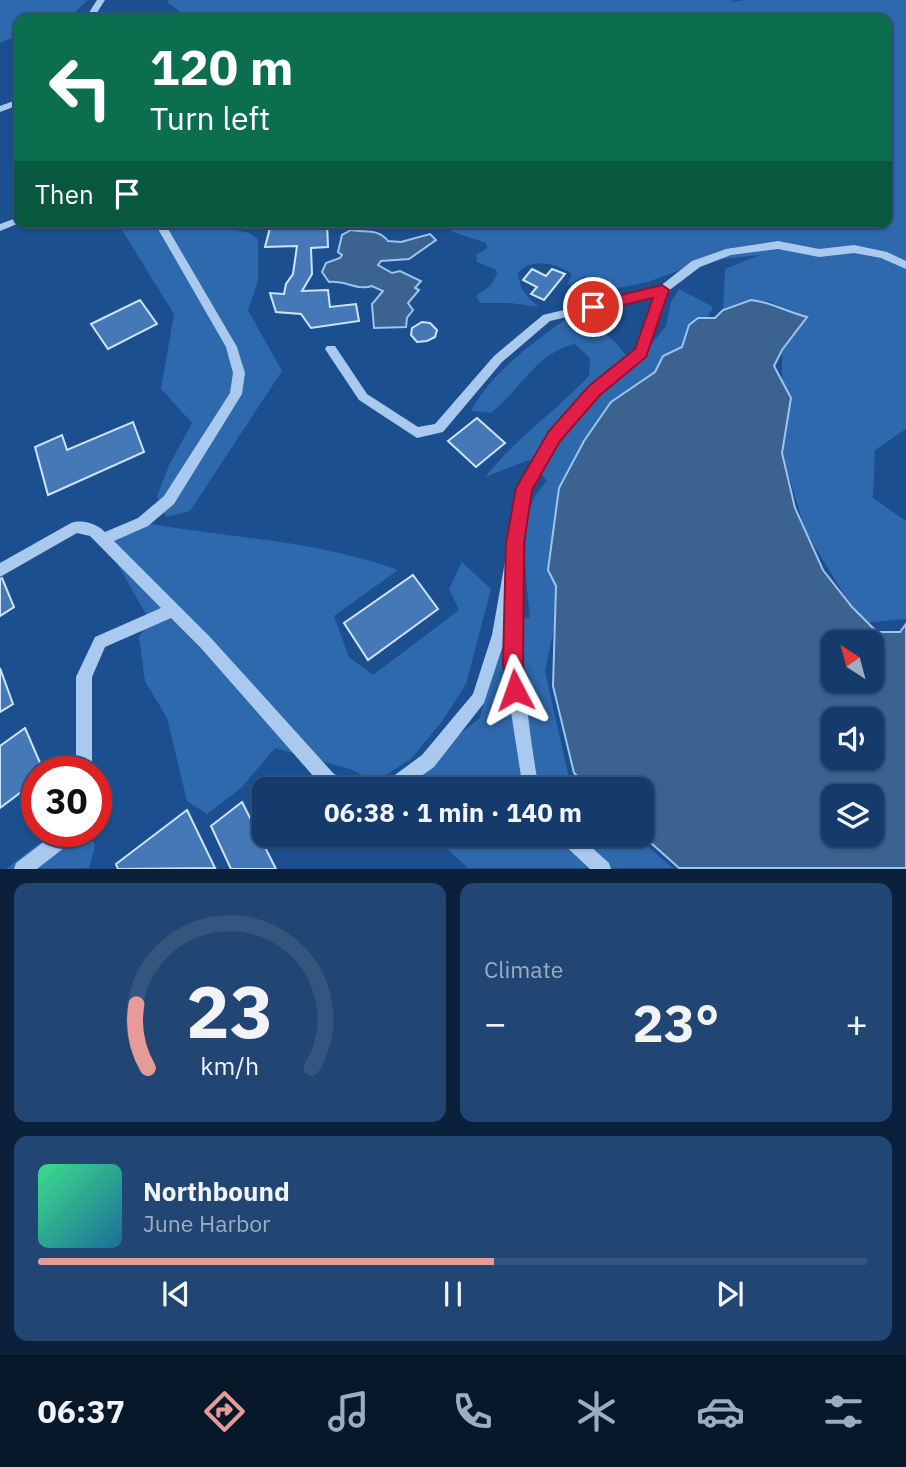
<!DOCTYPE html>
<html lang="en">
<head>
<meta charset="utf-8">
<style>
  :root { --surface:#143b6b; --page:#214673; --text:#f1f3f6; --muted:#9dadc1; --line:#33557e; --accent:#e69b98 }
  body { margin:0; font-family:"IBM Plex Sans",sans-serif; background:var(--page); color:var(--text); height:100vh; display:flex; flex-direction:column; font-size:26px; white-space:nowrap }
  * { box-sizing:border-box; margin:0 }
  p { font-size:23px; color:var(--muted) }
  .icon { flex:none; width:38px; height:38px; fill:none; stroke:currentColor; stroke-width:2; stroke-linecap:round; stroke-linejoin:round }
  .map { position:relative; height:869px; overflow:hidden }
  .details { display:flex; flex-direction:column; gap:14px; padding:14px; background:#0b203b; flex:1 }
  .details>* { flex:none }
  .top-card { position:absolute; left:14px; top:14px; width:878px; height:214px; border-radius:14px; box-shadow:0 2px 5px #0004,0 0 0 2px var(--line); background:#0b6e4f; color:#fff; overflow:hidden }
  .needle { width:46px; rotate:324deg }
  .tools { position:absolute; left:821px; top:630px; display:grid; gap:14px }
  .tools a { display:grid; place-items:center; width:63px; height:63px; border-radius:14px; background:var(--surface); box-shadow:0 2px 5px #0004,0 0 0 2px var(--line); font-size:35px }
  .speed { position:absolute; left:21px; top:756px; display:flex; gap:14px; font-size:35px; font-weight:700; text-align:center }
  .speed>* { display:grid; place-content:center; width:91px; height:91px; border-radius:50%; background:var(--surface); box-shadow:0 2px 5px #0004,0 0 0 2px var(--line); line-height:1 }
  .speed .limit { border:10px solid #d22; background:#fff; color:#111 }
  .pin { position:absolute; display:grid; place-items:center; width:60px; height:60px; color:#fff; margin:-30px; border:4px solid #fff; border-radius:50%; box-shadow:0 2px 7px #0007 }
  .me { position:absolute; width:77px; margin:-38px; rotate:356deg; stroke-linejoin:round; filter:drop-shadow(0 0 5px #0008) }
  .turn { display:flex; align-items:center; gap:24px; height:147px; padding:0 21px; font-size:32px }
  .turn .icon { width:91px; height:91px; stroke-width:2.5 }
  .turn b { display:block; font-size:49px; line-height:60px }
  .then { display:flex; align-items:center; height:66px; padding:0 21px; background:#0003; gap:14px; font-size:26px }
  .big { font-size:52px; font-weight:800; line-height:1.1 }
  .details .widget { flex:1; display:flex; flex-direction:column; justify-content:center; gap:10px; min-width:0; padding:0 24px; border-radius:14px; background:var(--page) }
  .details .dial { align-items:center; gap:0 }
  .dial svg { height:182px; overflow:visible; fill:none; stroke:var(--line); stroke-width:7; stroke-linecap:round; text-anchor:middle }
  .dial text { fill:var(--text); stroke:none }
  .song { display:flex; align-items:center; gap:21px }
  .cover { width:84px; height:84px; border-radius:10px; background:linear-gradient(135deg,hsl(150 70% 55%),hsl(200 70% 35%)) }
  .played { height:7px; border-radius:4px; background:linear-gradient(90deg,var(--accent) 55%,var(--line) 55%) }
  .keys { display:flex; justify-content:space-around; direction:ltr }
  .heat { display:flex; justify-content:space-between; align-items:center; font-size:38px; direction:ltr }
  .details .tiles { flex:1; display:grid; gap:14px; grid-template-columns:1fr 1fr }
  .widget:last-child { grid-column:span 2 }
  .trip { position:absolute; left:252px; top:777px; width:402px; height:70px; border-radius:14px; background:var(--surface); box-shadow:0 2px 5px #0004,0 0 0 2px var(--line); font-weight:800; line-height:70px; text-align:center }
  .menu { display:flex; height:112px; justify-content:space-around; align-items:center; background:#08182b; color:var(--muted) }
  .menu .icon { width:49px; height:49px }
  .menu .current { color:var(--accent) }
  .menu b { font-size:32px; color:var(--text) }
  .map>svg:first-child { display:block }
  .green { fill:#2e69ad }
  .water { fill:#3c6290; stroke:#9cc4f0; stroke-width:2; fill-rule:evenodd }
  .building { fill:#4478b7; stroke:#cfe3fa; stroke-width:2 }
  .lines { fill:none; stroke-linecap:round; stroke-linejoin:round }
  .minor { fill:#a9c9ee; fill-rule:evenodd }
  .route { fill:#e11d48; stroke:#92132f; stroke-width:2 }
</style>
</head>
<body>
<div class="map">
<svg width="906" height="869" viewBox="0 0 906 869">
  <rect width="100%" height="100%" fill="#1b4f8f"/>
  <!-- green -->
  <path class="green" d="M0,0h88l-13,12 5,2 -15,5h-46v16l-19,8z
    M169,0h565l-4,2 16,-2h160v429l-31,21 -2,48 33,23v98l-45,4 -56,-93 -23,-77v-103l25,-33 -39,-16 -45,9 2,-41 35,-14 -56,6 -56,21 -56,11 -7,-17 -18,10 5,-12c-14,-11 -42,-17 -54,-1 2,16 8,24 21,34l-29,-4h-30l-4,-7 15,-11 6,-11 -1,-4 -19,-8 -1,-7 11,-7 -1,-5 -33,-11 -5,-10h439v-203h-697l-23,-17z
    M117,222h111l3,7 18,4 9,6v42l-10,29 34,61 -92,140 -24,6 -9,-21 12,-31 23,-42 -31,-34 13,-75z
    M679,289l34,18 -152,288 -16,76 24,107 13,11h-192l90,-71 21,-94 29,-7c-4,-36 -9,-78 2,-114 2,-8 10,-16 15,-22l-18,-21 -44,17c30,-38 71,-66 104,-101l1,-18 -15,-14c-38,8 -55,46 -84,69l-20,-2c22,-40 58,-65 95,-92 37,5 46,18 68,47l32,-40 5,-24z
    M150,524c83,14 169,17 248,46l-64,46 15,41 24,18 86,-65 -10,-21 13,-27 29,27 -25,95 -23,36 -32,39 -36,23 -22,-12 -78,-22 -34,40 -34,26 -20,-13 -20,-83 -22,-37 -6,-44 11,-16 -47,-82z
    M55,831h34l6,15 -6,22 -83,1z
    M429,835h205l39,33h-205l-28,-26z"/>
  <!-- water -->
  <path class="water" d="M351,230c14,3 27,-2 37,11l13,1 29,-8 6,6 -27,19 -28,2 -3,4 14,8 8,-2 21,10 -6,7 4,2 -11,13 5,7 -6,8 -1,9 -32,1 -2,-24 11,-13 -11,-5c-14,5 -27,-6 -43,-4l-7,-10 4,-9 14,-5 2,-3 -4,-3 4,-17z
    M751,300c20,2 36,12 56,17l-25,33 -8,16 17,32 -9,55 13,55 28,62 29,37 25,25h23l6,-8v244h-227l-37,-33v-46h-50l-18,-16 -21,-87 3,-100 -8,-16 11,-82 25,-47 27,-39 44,-30 8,-16 19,-9 7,-22 9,-7h17l8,-8zM833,642h39v39h-39zM833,719h39v39h-39zM833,796h39v39h-39z"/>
  <!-- building -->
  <path class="building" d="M289,222h38l1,25 -17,1 1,26 -10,17 26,-1 2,17 26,-3 3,17 -48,7 -10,-14 -25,-2 -6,-19 14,1 2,-10 7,-10 4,-28 -32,1 5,-19 17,-1z
    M532,269l14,7 6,-7 13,5 -21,26 -13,-6 6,-7 -14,-7z
    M140,300l17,24 -49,25 -17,-25z
    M422,322l8,1 7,7 -2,7 -8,4 -10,1 -6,-7 1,-7z
    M477,418l28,25 -29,24 -28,-26z
    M133,422l11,30 -96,43 -13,-48 27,-12 5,15z
    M413,575l25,34 -70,51 -24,-37z
    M2,578l12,29 -14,9v-37z
    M0,668l13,36 -13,8z
    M25,728l19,44h-7v8l-37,28v-62z
    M242,802l34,67h-45l-20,-43z
    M187,810l28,58 -97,1 -2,-5z"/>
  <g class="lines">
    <!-- minor -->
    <path class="minor" d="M97,0h8l-12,19h-8z
      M19,99v6l-19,7v-6z
      M19,217v5h3l-22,9v-7z
      M154,222h10l73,125 8,26 -3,21 -68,110 -26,22 -34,15 96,96 124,137 21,9 2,6h-27l-8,-3 -122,-139 -29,-29 -66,29 -13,30v95h-16v-95l19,-40 66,-29 -71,-72 -13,-3 -77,44v-14l71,-40c12,-4 26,1 34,9l33,-14 26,-22 66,-103 3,-20 -7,-26z
      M778,241l41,8 35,-4 33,7 19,9v8l-25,-11 -27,-5 -35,4 -41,-8 -47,6 -31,12 -33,25 -22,63 -47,38 -40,47 -28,49 -14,87 5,6c0,72 5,136 18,207h-16l-12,-77 -4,-79 -23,70 -50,64 -31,22h-21l2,-6 38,-28 51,-61 19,-59 26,-147 32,-56 40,-45 46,-38 19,-53 -105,25 -48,41 -59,70 -26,6 -58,-38 -34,-51 2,-3h8l32,48 51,33 17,-3 59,-68 49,-41 116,-28 33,-26 34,-12z
      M58,831h22l-2,6 -41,32h-23l2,-6z
      M558,835h20l31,28 2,6h-21l-30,-28z"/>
  </g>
  <!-- route -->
  <path class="route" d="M662,285l7,5 -23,67 -46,38 -40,46 -28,49 -8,53 -1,121 2,26 -3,7 -7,3 -7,-3 -5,-33 3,-121 10,-55 33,-57 40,-45 46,-37 18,-51 -60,14 -7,-5 2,-4z"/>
</svg>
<div class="tools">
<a><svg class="needle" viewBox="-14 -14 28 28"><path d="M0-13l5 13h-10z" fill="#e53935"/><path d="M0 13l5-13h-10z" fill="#9dadc1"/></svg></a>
<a><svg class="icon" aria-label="sound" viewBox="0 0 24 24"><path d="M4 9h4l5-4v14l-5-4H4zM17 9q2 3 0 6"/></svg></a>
<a><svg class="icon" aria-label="layers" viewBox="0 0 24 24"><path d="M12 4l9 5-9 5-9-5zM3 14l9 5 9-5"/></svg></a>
</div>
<div class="speed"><div class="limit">30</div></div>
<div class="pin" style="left:593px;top:307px;background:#d93025"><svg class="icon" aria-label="arrive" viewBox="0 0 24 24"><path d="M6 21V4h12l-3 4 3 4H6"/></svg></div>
<svg class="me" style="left:515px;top:690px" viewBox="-20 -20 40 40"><path d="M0-17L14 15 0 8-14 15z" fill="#e11d48" stroke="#fff" stroke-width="4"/></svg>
<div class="trip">06:38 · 1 min · 140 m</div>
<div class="top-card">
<div class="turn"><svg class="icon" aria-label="left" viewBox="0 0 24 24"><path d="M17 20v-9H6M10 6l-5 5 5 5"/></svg><div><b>120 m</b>Turn left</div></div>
<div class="then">Then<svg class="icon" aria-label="arrive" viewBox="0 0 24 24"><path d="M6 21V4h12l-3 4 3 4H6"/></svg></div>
</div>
</div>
<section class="details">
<div class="tiles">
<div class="widget dial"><svg viewBox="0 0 100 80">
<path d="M14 69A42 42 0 1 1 86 69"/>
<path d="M14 69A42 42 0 0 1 9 41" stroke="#e69b98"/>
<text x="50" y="56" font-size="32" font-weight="700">23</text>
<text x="50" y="72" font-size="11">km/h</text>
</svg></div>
<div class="widget"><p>Climate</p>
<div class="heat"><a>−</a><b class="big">23°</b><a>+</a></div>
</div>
<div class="widget">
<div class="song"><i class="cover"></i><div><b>Northbound</b><p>June Harbor</p></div></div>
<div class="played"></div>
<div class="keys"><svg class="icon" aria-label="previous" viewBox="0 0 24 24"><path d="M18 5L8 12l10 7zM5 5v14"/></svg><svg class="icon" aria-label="pause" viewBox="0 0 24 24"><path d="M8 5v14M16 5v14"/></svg><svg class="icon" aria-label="next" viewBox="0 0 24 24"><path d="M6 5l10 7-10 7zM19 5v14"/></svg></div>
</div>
</div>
</section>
<nav class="menu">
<b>06:37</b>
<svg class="icon current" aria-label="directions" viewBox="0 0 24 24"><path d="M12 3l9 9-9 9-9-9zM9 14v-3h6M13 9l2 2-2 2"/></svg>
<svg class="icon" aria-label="music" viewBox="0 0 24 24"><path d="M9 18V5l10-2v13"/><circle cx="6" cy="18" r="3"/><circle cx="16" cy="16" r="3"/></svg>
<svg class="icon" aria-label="phone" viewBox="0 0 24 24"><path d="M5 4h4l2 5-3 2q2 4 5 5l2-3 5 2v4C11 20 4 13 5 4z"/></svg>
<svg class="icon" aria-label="climate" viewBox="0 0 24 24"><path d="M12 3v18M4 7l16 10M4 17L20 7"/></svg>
<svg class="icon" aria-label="car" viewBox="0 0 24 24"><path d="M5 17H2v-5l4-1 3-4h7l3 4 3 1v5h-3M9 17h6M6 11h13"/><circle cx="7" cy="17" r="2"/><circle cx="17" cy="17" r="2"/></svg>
<svg class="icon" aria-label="filters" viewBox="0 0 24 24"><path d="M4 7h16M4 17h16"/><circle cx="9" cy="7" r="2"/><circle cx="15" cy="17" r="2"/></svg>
</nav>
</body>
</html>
